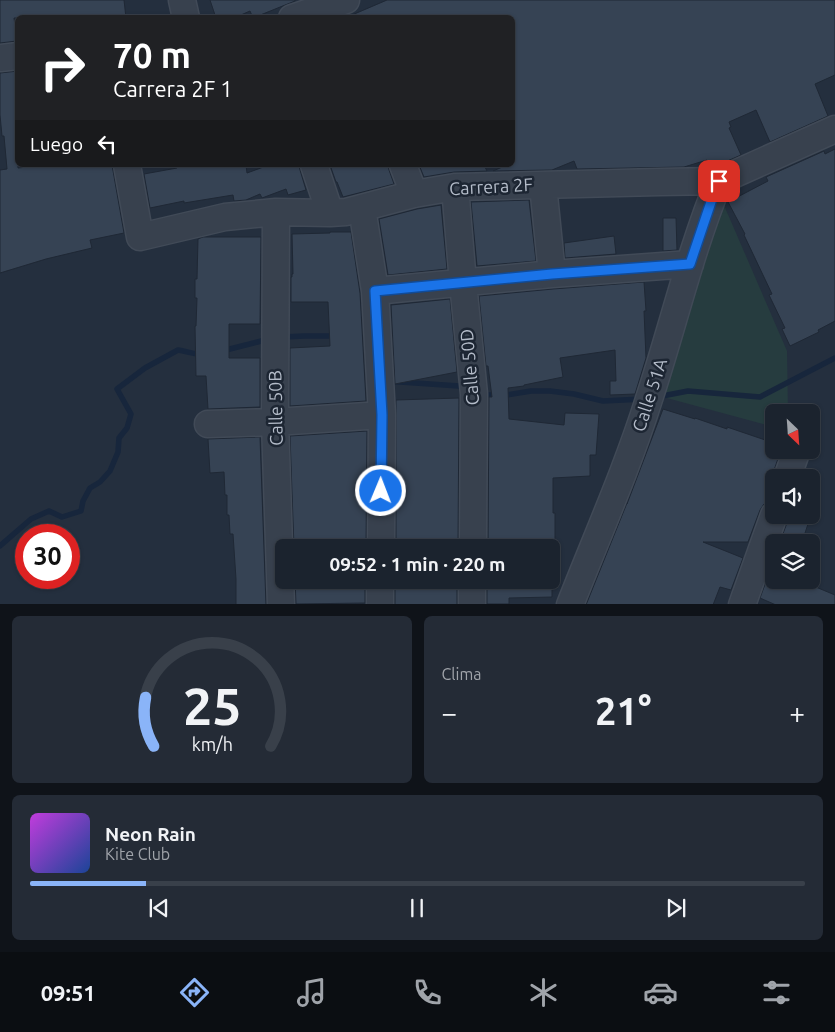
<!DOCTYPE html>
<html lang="es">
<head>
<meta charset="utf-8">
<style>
  :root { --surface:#1b232e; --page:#242b36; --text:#f1f3f6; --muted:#a0a4aa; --line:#39404a; --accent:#8ab4f8 }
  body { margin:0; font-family:Ubuntu,sans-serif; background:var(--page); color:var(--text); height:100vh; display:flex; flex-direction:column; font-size:19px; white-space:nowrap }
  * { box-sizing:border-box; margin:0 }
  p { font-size:16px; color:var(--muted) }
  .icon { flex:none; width:28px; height:28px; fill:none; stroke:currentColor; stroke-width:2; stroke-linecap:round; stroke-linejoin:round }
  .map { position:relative; height:604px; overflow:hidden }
  .sheet { display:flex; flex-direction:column; gap:12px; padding:12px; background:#0f1319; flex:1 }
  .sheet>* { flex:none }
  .hud { position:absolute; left:15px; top:15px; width:500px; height:152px; border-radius:8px; box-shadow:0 1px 4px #0004,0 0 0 1px var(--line); background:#202124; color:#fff; overflow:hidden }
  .needle { width:32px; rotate:155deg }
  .tools { position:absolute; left:765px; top:404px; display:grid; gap:10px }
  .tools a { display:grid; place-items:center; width:55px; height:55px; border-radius:8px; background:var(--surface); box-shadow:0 1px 4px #0004,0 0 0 1px var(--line); font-size:25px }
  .speed { position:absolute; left:15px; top:524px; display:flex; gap:10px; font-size:25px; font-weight:700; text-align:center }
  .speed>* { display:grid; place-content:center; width:65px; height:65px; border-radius:50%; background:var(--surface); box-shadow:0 1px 4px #0004,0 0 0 1px var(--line); line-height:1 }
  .speed .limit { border:8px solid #d22; background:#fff; color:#111 }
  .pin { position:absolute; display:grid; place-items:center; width:42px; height:42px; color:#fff; margin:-21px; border-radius:10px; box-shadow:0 2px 8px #0006 }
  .me { position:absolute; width:55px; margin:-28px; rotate:1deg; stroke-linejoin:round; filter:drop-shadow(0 0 4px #0008) }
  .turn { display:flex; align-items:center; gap:18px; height:105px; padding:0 15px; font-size:22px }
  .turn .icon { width:65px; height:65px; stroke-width:2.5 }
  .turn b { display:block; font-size:35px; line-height:42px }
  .then { display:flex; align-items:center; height:48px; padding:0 15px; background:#0003; gap:10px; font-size:19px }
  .big { font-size:38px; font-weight:700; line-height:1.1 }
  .sheet .widget { flex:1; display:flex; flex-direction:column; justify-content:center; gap:8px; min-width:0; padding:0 18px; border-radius:8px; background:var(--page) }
  .sheet .dial { align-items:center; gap:0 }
  .dial svg { height:130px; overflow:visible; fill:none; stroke:var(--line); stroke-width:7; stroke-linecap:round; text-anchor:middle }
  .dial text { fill:var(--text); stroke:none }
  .song { display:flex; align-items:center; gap:15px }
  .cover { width:60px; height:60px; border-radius:8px; background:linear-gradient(135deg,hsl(290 70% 55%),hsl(220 70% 35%)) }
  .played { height:5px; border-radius:2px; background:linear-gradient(90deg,var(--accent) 15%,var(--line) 15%) }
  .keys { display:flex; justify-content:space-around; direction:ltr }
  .heat { display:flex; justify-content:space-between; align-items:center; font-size:28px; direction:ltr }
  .sheet .tiles { flex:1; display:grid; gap:12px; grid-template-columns:1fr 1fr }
  .widget:last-child { grid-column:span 2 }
  .trip { position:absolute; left:275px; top:539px; width:285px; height:50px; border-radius:8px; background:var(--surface); box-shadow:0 1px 4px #0004,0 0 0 1px var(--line); font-weight:700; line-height:50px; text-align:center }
  .tab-bar { display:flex; height:80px; justify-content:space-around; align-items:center; background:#0b0e12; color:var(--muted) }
  .tab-bar .icon { width:35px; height:35px }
  .tab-bar .selected { color:var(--accent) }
  .tab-bar b { font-size:22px; color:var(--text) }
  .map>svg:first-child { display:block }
  .green { fill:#263c3f }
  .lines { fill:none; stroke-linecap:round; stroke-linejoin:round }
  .stream { stroke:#17263c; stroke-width:5.5 }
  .building { fill:#364354; stroke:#1f2835 }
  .minor-casing { stroke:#414a57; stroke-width:29 }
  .minor { stroke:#38414e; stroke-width:26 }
  .route-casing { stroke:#114b97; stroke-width:12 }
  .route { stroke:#1a73e8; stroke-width:9 }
  .labels { text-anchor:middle; stroke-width:5; stroke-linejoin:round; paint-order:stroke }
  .street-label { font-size:18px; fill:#b4bcc9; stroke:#1d2633 }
</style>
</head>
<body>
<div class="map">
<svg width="835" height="605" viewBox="0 0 835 605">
  <rect width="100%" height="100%" fill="#242f3e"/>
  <!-- green -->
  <path class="green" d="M720,196l67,155 1,61h-14v15l-111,-30z"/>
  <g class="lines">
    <!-- stream -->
    <path class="stream" d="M283,337l22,-1h31
      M222,351l47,-12
      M386,381l73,5 6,4
      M481,395h26l24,-4h19l24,3 29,7 40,-2
      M657,397l31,-6 72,6 75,-39
      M0,546l31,-27 18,-8 13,6 19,-6 2,-10 7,-13 10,-6 10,-11 8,-19 1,-14 8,-10 4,-14 -14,-25 28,-21 33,-18c9,1 16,5 25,4"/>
  </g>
  <!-- building -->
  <path class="building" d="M0,0h124l2,18h-112l3,23 -17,2z
    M210,0h85v1l-42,17 -3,-7 -16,7h-18z
    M387,0h448v75l-20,9 13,32 -58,26 -14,-32 -27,12 2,5 -2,1 12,27 -25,11h-6l-3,-6 -23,7 -107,2 -3,-8 -22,9 -59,1 14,-6h5v-147h-167z
    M18,71v97l27,-3h67l12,68 -34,7 2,8 -46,11 -46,14v-103l7,-1 -3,-33h-2l-2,-21v-42z
    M835,149v172l-17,9 1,2 -29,14 -8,-17 3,-1 -16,-33 3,-1 -28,-59 1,-1 -17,-32 40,-21 -2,-4 58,-26 1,3z
    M177,165h69l1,8 22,-8h30l1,5 6,20 -18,5 -2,-6 -24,9 -2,-4 -14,6 -12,1 -1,-6 -49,8v-2l-34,7 -6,-34 33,-6z
    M330,165h58l1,5 5,14 -51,13 -6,-15h-1z
    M419,165h65l3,6 -33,1 -30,5z
    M529,200l7,61 -59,5 -6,-64z
    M441,205l6,64 -59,6 -9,-56 38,-10z
    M663,218h13l1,32 -14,1z
    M330,232h21l9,61 6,108 -76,5v-58l40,-2 -2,-44h-37v-25h1v-3h1l-1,-40 38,-1z
    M614,236l2,18 -51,4 -1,-15z
    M203,237h58l-1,87h-31v34h31v49l-52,2 -2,-33h-10l-1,-50h1l1,-28h-2v-19h2l1,-40z
    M644,282l2,29h-2l2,47 -11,36 -25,1v-14h6l-1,-31 -55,8 3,19 -39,8v1l-16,2 1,31 55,6 1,-12 34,1 -3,41h-6v21l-37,2v35h2v35h-67l1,-151h3l-4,-31h-2l-7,-70 74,-7z
    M450,299l7,73 -62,12 -4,-79z
    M459,398l-1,150h-62v-148z
    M663,409l32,10v-1l32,11v-2l47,16v7h7l-8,23 -1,7 2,9 -5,12 -5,3 -4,6 -12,32h-45l40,16 -12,32 -11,-3 -7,18h-127l41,-102v1z
    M367,431l-1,117h-72l-4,-112z
    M260,437l6,168h-30v-26l-3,-45h-3l-1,-19h-2v-20h-2l-1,-23 -14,1 -2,-34z
    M789,515h22l-9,27h-22l8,-22z
    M771,568l3,2v10h39l-2,5 24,10v10h-59l-16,-7z
    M295,580h70v23l-69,1z
    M395,580h30v5h32v20h-62z
    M487,580h65v17l-43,1v6h-22z"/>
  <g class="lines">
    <defs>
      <path id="minor" d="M182,0l4,18
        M292,18l54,-18
        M0,58l18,-2
        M127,165l13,72 85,-20 51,-5 54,1 16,-1 68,-18 41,-7 204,-5 60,-1 116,-52
        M314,165l16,48
        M403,165l11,29
        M543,185l9,89
        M455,187l8,96 11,111 -1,154
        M362,208l13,83 7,124 -1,133
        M276,212l-1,210 6,183
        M375,291l177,-17 138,-10
        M208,424l67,-2 107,-7
        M787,478l10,-28
        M380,605v-25
        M472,605v-25
        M570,605c27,-69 57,-136 79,-206 24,-73 41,-147 70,-218
        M742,605l32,-90"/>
    </defs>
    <!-- minor casing -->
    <use href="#minor" class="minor-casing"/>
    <!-- minor -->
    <use href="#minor" class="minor"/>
  </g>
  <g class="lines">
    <defs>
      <path id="route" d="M381,491l1,-76 -7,-124 177,-17 138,-10 22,-65 7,-18"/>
    </defs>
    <!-- route casing -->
    <use href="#route" class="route-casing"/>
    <!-- route -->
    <use href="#route" class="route"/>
  </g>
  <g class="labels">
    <!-- street labels -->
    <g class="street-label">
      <text transform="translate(491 187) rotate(-3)" y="6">Carrera 2F</text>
      <text transform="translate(470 367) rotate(-95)" y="6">Calle 50D</text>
      <text transform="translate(650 395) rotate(-72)" y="6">Calle 51A</text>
      <text transform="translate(276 408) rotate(-91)" y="6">Calle 50B</text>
    </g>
  </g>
</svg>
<div class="tools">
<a><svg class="needle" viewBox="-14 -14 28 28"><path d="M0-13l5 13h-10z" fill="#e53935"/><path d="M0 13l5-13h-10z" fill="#a0a4aa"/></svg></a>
<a><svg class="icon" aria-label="sound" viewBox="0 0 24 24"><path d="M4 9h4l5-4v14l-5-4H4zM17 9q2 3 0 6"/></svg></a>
<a><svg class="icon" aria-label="layers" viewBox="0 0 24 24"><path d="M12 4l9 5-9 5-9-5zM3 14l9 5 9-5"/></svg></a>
</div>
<div class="speed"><div class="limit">30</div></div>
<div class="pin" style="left:719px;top:181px;background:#d93025"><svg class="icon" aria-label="arrive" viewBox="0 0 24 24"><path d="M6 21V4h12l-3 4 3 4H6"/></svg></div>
<svg class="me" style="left:381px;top:491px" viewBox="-20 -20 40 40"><circle r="17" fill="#1a73e8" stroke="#fff" stroke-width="3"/><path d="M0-11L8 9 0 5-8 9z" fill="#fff"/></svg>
<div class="trip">09:52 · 1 min · 220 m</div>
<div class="hud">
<div class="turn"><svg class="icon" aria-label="right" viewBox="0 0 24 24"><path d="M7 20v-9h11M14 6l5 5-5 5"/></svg><div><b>70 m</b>Carrera 2F 1</div></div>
<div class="then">Luego<svg class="icon" aria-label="left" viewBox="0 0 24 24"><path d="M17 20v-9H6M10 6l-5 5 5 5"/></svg></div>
</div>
</div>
<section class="sheet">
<div class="tiles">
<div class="widget dial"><svg viewBox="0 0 100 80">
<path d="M14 69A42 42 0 1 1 86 69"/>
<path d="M14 69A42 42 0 0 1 9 39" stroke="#8ab4f8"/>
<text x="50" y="56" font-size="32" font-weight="700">25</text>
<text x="50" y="72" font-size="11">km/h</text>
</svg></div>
<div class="widget"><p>Clima</p>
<div class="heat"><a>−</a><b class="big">21°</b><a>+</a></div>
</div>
<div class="widget">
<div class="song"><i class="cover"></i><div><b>Neon Rain</b><p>Kite Club</p></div></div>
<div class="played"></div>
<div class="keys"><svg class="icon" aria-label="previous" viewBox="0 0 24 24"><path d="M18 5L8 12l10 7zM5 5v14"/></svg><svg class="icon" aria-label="pause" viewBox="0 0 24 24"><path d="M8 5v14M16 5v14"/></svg><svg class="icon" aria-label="next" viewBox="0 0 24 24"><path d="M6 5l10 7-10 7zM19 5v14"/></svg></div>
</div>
</div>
</section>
<nav class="tab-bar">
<b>09:51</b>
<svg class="icon selected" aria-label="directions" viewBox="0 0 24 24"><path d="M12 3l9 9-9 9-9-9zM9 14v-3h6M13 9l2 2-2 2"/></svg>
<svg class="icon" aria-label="music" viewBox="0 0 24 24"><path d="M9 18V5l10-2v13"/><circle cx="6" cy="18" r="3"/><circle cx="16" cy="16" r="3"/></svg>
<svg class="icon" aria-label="phone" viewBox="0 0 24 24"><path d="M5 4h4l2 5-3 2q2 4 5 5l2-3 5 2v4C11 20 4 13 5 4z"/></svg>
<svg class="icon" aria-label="climate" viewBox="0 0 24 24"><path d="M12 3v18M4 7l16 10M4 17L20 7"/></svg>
<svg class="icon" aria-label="car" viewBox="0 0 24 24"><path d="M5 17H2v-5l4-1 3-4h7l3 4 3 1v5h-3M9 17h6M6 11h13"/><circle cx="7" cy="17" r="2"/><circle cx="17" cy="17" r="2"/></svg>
<svg class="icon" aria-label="filters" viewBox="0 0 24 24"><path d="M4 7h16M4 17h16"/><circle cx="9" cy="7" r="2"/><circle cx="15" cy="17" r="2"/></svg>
</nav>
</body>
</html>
